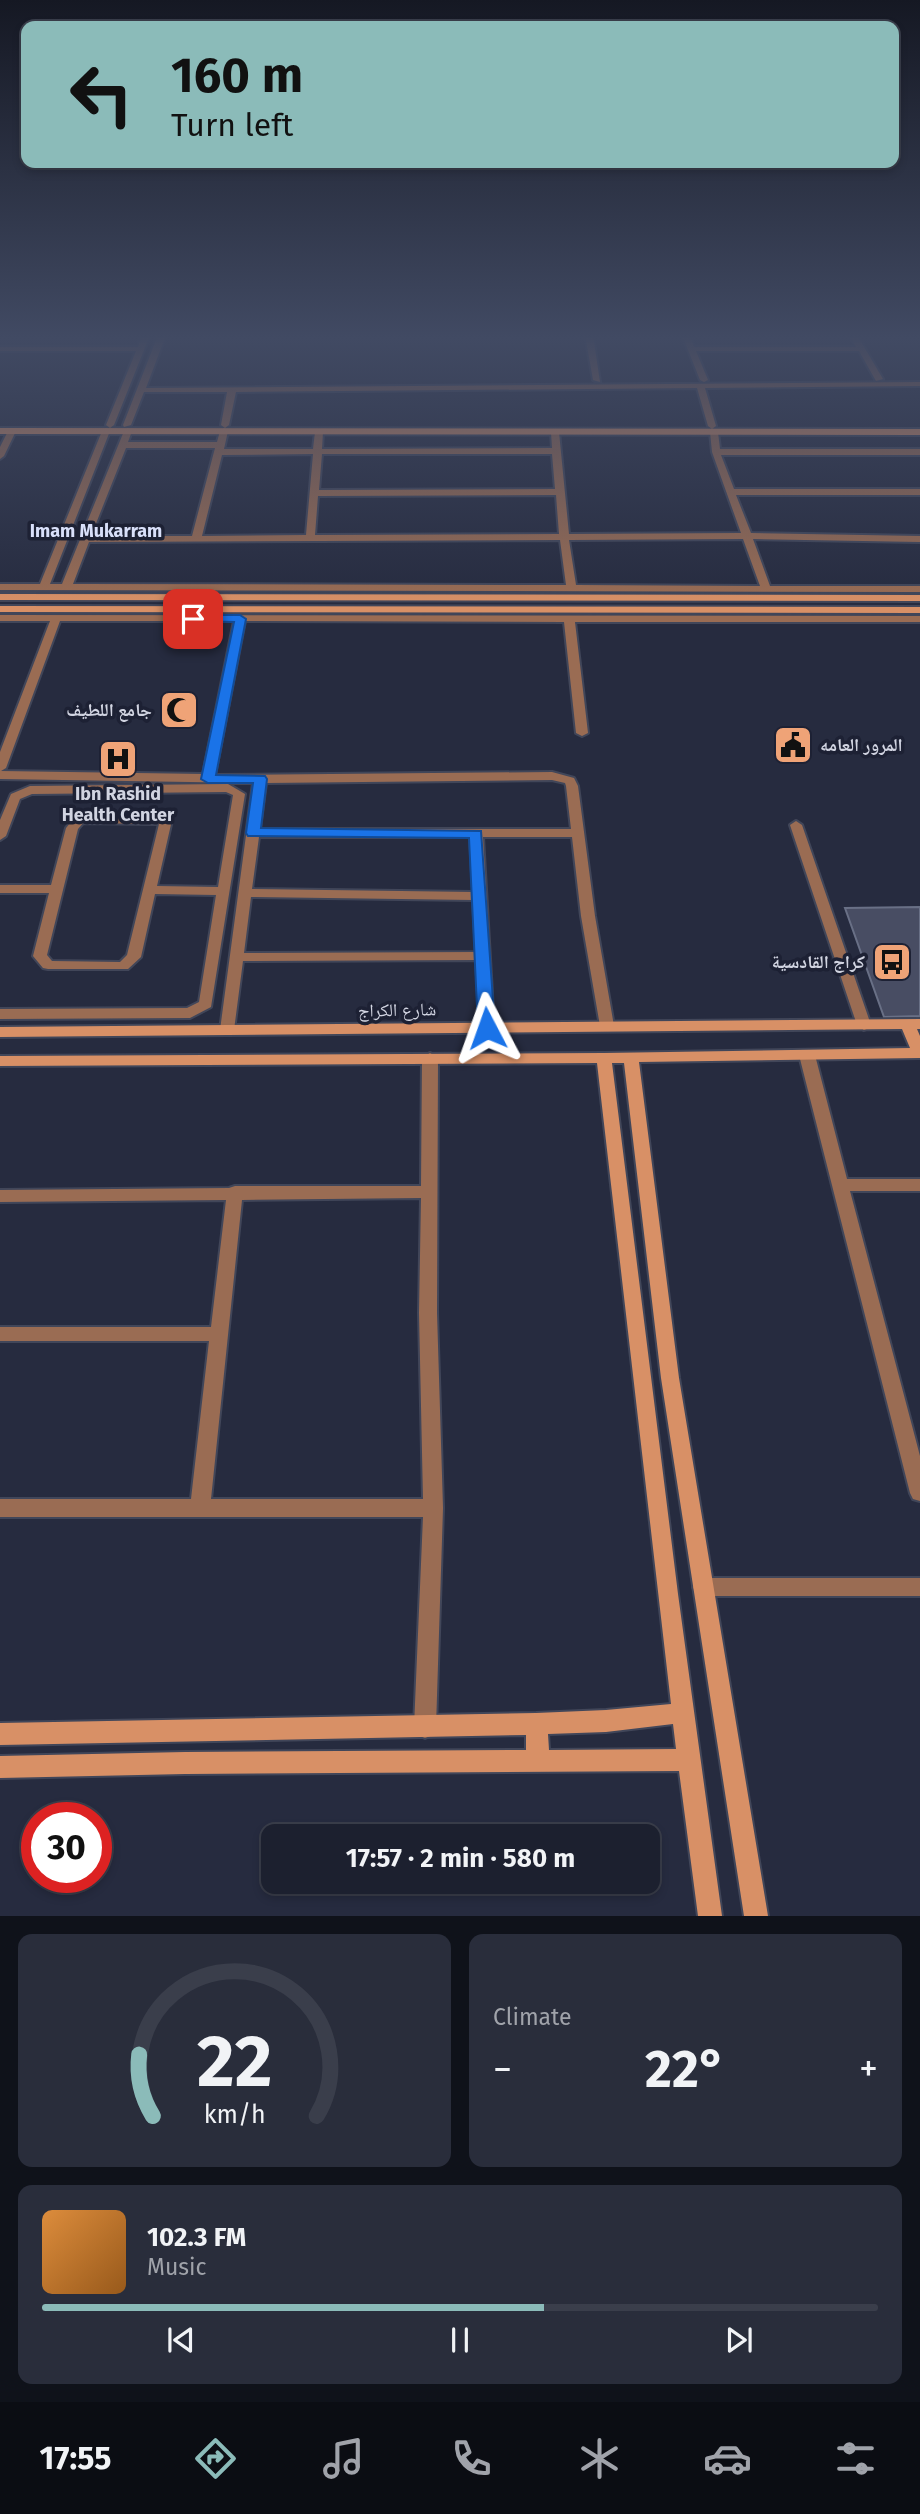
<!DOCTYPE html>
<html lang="en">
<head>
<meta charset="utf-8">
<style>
  :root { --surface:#1c202f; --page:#292d3b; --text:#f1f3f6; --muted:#a0a3aa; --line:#3a3e4b; --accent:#8bbbb9 }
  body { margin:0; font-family:"Fira Sans","Noto Naskh Arabic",sans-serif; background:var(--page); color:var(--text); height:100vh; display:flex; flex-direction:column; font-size:26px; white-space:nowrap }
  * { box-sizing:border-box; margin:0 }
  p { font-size:23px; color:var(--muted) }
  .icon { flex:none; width:38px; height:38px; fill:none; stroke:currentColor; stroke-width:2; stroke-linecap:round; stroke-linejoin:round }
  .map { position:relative; height:1916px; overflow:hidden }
  .sheet { display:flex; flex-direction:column; gap:18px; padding:18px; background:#0f121a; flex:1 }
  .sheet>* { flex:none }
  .top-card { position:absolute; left:21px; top:21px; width:878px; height:147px; border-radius:14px; box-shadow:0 4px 10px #0003,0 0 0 2px var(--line); background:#8bbbb9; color:#111; overflow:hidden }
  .speed { position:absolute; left:21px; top:1802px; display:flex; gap:14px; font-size:35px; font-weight:700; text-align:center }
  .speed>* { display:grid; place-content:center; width:91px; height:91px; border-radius:50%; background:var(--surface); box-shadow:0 4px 10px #0003,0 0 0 2px var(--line); line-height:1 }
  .speed .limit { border:10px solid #d22; background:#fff; color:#111 }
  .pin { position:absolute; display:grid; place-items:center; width:60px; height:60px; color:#fff; margin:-30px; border-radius:14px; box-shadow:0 4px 10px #0006 }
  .me { position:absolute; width:77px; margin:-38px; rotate:356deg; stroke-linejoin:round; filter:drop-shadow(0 0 5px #0008) }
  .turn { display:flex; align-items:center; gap:24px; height:147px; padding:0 35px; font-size:32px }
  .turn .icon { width:91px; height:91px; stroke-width:2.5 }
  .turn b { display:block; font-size:49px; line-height:60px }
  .big { font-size:52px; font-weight:700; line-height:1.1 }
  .sheet .tile { flex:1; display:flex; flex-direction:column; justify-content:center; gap:10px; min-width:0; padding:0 24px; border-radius:14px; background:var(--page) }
  .sheet .dial { align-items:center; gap:0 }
  .dial svg { height:182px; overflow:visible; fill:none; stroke:var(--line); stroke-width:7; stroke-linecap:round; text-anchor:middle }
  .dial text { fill:var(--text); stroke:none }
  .song { display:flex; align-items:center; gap:21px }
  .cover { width:84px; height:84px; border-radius:10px; background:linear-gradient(135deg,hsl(30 70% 55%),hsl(30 70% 35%)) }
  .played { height:7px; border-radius:4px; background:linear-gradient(90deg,var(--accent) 60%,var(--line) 60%) }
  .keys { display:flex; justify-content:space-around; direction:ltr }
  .heat { display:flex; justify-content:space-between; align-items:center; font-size:38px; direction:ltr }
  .sheet .tiles { flex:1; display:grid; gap:18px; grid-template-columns:1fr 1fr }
  .tile:last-child { grid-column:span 2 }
  .trip { position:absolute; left:261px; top:1824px; width:399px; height:70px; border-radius:14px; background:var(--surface); box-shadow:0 4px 10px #0003,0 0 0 2px var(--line); font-weight:700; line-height:70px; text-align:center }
  .tabs { display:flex; height:112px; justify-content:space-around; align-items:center; background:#0b0d13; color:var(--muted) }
  .tabs .icon { width:49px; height:49px }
  .tabs .on { color:var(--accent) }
  .tabs b { font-size:32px; color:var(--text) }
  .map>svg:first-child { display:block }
  .building { fill:#484d63; stroke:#697086; stroke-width:2 }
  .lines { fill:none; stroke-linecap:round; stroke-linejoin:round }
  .street-casing { stroke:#414659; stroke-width:4 }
  .secondary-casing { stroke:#414659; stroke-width:4 }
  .street { fill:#9a6c53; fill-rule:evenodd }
  .secondary { fill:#d89066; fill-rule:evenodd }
  .route { fill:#1a73e8; stroke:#114b97; stroke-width:2 }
  .labels { text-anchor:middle; stroke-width:7; stroke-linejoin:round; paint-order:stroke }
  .far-quarter-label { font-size:18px; font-weight:bold; fill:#d9e0fa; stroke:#1d2134 }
  .poi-label { font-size:18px; font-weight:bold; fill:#d1d4e1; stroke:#1d2134; text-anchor:end }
  .street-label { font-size:18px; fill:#d1d4e1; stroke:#1d2134 }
</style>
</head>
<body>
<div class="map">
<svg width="920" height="1916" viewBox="0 0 920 1916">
  <rect width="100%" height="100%" fill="#262b3f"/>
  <!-- building -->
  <path class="building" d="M920,907v109l-36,1 -39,-109z"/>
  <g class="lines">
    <defs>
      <path id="street" d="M142,335h8l-36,90 -4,3 -4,-3 30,-74h-136v-4h138z
        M158,335h8l-20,53 774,-6v4l-215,2 11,38 -4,3 -4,-3 -11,-38 -461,4 -7,33 -4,3 -4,-3 6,-33h-83l-13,33 -7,2 -1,-2z
        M585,335h8l7,47 -7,-2z
        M682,335h8l4,12h162l-7,-12h8l26,44 -7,2 -17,-30h-163l12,29 -4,2 -4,-2z
        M106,428l4,3 -60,153h12l62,-153 4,-3 4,3 -4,11h89l3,-11 4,-3 4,3 -4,18h89l2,-17 4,-3 4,3 -1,17 230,-1 -1,-16 4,-3 4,3 10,102 172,-1 -29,-81 -2,-20 4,-3 4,3 2,17h200v6h-199l13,34h186v6h-184l15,38 169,3v6l-167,-3 17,47h150v6l-920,-2v-6h40l62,-153zM126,448h89l-23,88h-101zM313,454l-7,81 -104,1 20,-81zM322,454h230l3,35 -236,1zM556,495l3,39 -244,1 3,-39zM743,539l17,47 -184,-1 -7,-45zM560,540l6,45 -493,-1 16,-42z
        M9,429l7,2 -12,25 -4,3v-12z
        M0,615l920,1v6h-345l13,111 -6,3 -6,-3 -12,-111 -319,-1 -30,154 337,-3 22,6 4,8 17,130 19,110 -7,5 -7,-5 -19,-110 -9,-79h-89l11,191 -2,3h-10l-2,-3 -4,-68 -233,1 -9,69 -7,5 -7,-5 33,-247 -253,-4v-27l50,-131h-50zM60,621h174l-31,153 -202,-3 5,-3zM552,780l13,3 1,3 5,43h-311l6,-46zM259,837h211l3,55 -221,-3zM251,897l222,3 3,52 -232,1z
        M228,784l17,10 -34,213 -21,11 -190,1v-10l187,-1 12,-6 17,-107 -61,-1 -14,63 -13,12h-80l-5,-1 -10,-12 16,-63h-49v-8h51l15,-57 9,-11 15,-2 80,2 2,3 -15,66 61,1 15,-92 -7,-3 -194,2 -12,5 -14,37 -6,4v-20l11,-26 19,-8zM83,823l76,1 -32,131 -7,7 -68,-1 -5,-6 31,-126z
        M796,821l6,4 69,200 -2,3 -5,2 -7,-5 -67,-200z
        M807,1050l8,5 32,124h73v12h-70l70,265v45l-7,-2 -3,-6 -111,-438z
        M430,1053l8,5 -1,255 6,195 -7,219 -3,8 -8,3 -8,-3 -3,-8 9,-210h-423v-18h191l18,-158h-209v-14h211l15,-127 -226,2v-12l229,-2 6,-2h186l1,-128zM421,1198l-2,115 4,186h-212l31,-299z
        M703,1578h217v18h-217l-7,-2 -3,-7 3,-7z"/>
      <path id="secondary" d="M0,428l920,1v6l-920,-1z
        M0,594l920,1v6l-920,-1z
        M0,606l920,1v6l-920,-1z
        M920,1019v10h-3l3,7v22l-281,4 40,316 89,538h-24l-83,-538 -37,-315h-12l66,531 44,322h-24l-19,-145 -494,3 -185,4v-22l185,-4 341,-2v-15l-526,10v-22l536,-10 70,-3 65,-6 -74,-641 -597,3v-10l604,-3 306,-5 -8,-19 -902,8v-10zM673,1724l3,25 -127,1 -1,-16 58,-2z"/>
    </defs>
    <!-- street casing -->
    <use href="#street" class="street-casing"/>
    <!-- secondary casing -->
    <use href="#secondary" class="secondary-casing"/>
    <!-- street -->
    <use href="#street" class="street"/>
    <!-- secondary -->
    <use href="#secondary" class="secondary"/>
  </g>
  <!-- sky -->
  <linearGradient id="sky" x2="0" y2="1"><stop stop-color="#151823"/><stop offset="0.56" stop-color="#414a63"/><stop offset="1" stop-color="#414a63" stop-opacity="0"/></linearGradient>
  <rect width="920" height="603" fill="url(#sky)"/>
  <!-- route -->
  <path class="route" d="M193,615h47l6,4 -30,156 49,1 2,3 -6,49 220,3 14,197 -2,4 -6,1 -9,-5 -9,-190 -221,-2 -2,-3 7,-50h-45l-7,-4 33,-157 -46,-1v-5z"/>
  <!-- icons -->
  <defs>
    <symbol id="mosque-square" viewBox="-11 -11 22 22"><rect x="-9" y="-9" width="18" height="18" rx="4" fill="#efa377" stroke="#1d2134"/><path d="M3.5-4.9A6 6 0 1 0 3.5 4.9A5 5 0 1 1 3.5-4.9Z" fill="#111"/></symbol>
    <symbol id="civic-square" viewBox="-11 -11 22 22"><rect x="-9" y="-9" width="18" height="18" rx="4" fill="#efa377" stroke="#1d2134"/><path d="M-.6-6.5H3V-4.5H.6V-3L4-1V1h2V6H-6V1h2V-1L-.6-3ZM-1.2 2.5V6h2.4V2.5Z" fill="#111"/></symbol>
    <symbol id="hospital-square" viewBox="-11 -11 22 22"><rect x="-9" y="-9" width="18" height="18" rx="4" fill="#efa377" stroke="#1d2134"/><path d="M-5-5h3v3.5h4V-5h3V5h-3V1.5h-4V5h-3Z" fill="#111"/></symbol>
    <symbol id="bus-square" viewBox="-11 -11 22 22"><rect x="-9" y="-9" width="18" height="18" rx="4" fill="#efa377" stroke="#1d2134"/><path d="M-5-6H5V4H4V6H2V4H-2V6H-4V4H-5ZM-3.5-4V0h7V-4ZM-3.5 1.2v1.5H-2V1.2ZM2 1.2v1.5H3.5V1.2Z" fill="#111"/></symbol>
  </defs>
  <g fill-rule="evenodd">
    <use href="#mosque-square" x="157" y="688" width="44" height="44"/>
    <use href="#civic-square" x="771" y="723" width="44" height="44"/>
    <use href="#hospital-square" x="96" y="737" width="44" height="44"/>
    <use href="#bus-square" x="870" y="940" width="44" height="44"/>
  </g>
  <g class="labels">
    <!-- far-quarter labels -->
    <g class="far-quarter-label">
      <text x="96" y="537">Imam Mukarram</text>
    </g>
    <!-- poi labels -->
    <g class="poi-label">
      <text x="152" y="716">جامع اللطیف</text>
      <text x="820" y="751" text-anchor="start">المرور العامه</text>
      <text x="118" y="800" text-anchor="middle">Ibn Rashid<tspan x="118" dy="21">Health Center</tspan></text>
      <text x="865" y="968">كراج القادسية</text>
    </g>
    <!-- street labels -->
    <g class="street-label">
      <text transform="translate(397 1010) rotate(-1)" y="6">شارع الكراج</text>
    </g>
  </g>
</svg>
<div class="speed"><div class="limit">30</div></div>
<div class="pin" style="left:193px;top:619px;background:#d93025"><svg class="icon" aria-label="arrive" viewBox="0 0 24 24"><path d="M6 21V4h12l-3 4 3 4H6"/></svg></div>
<svg class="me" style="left:487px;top:1028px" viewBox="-20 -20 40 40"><path d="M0-17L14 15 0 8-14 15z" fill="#1a73e8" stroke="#fff" stroke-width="4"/></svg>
<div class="trip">17:57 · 2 min · 580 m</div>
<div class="top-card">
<div class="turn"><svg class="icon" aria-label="left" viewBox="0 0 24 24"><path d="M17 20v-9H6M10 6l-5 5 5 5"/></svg><div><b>160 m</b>Turn left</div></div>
</div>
</div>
<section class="sheet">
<div class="tiles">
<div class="tile dial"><svg viewBox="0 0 100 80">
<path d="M14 69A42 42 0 1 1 86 69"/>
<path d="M14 69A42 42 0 0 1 8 42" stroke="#8bbbb9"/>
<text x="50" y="56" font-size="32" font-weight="700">22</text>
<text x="50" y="72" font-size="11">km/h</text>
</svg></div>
<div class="tile"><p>Climate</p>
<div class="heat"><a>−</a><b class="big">22°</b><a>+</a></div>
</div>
<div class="tile">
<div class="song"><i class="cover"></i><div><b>102.3 FM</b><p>Music</p></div></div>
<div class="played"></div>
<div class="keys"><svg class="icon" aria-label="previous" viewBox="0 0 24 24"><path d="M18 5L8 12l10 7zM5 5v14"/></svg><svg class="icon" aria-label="pause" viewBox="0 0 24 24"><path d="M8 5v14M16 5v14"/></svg><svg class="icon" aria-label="next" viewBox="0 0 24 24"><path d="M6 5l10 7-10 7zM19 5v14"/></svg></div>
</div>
</div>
</section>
<nav class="tabs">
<b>17:55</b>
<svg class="icon on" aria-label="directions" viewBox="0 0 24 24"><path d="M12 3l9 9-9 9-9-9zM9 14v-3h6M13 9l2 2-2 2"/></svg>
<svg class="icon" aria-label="music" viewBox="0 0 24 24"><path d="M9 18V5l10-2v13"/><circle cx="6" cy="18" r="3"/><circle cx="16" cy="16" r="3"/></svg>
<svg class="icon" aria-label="phone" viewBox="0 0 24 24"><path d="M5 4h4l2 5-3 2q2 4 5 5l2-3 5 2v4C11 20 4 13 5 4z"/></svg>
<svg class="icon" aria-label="climate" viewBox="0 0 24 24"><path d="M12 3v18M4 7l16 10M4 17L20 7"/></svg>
<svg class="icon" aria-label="car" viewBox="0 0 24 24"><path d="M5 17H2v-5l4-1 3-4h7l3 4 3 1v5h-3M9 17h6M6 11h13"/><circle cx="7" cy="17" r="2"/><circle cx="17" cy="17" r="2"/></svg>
<svg class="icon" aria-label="filters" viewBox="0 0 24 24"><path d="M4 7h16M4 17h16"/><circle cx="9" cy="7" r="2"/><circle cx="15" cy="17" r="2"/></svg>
</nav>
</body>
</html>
